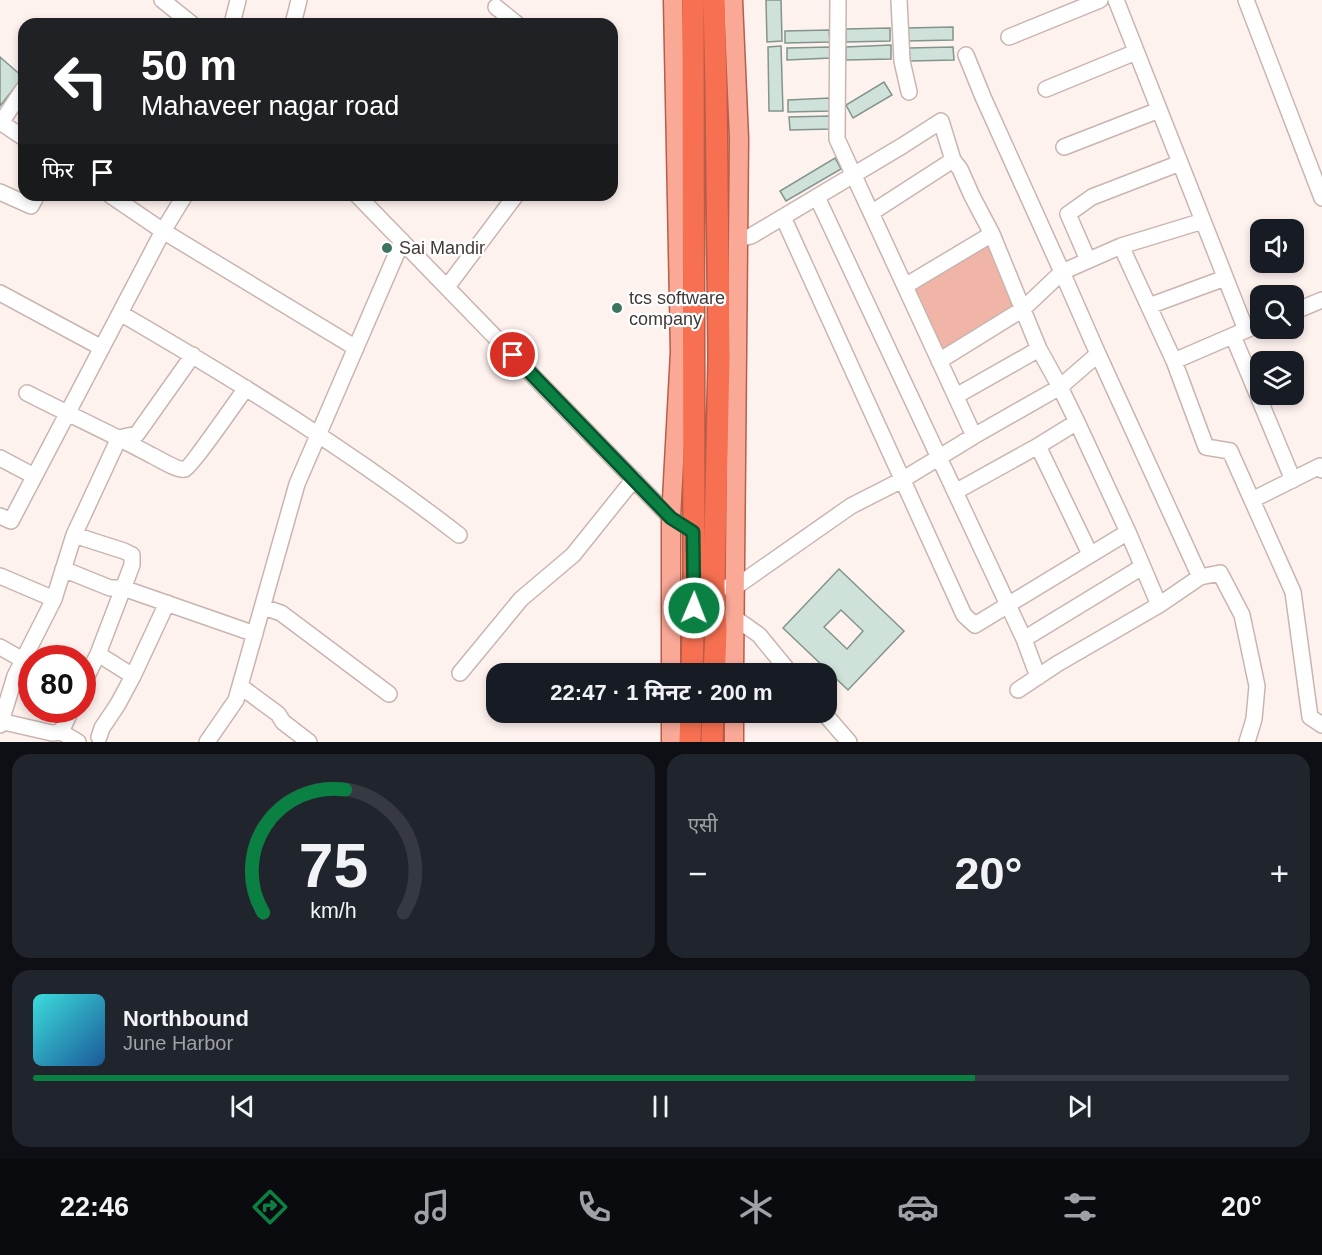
<!DOCTYPE html>
<html lang="hi">
<head>
<meta charset="utf-8">
<style>
  :root { --surface:#171b24; --page:#20242c; --text:#f1f3f6; --muted:#9ea1a6; --line:#363941; --accent:#0b8043 }
  body { margin:0; font-family:Helvetica,"Noto Sans Devanagari",sans-serif; background:var(--page); color:var(--text); height:100vh; display:flex; flex-direction:column; font-size:22px; white-space:nowrap }
  * { box-sizing:border-box; margin:0 }
  p { font-size:20px; color:var(--muted) }
  .icon { flex:none; width:33px; height:33px; fill:none; stroke:currentColor; stroke-width:2; stroke-linecap:round; stroke-linejoin:round }
  .map { position:relative; height:742px; overflow:hidden }
  .sheet { display:flex; flex-direction:column; gap:12px; padding:12px; background:#0d0f14; flex:1 }
  .sheet>* { flex:none }
  .top-card { position:absolute; left:18px; top:18px; width:600px; height:183px; border-radius:18px; box-shadow:0 3px 9px #0003; background:#202124; color:#fff; overflow:hidden }
  .tools { position:absolute; left:1250px; top:219px; display:grid; gap:12px }
  .tools a { display:grid; place-items:center; width:54px; height:54px; border-radius:12px; background:var(--surface); box-shadow:0 3px 9px #0003; font-size:30px }
  .speed { position:absolute; left:18px; top:645px; display:flex; gap:12px; font-size:30px; font-weight:700; text-align:center }
  .speed>* { display:grid; place-content:center; width:78px; height:78px; border-radius:50%; background:var(--surface); box-shadow:0 3px 9px #0003; line-height:1 }
  .speed .limit { border:9px solid #d22; background:#fff; color:#111 }
  .pin { position:absolute; display:grid; place-items:center; width:51px; height:51px; color:#fff; margin:-26px; border:3px solid #fff; border-radius:50%; box-shadow:0 2px 6px #0007 }
  .me { position:absolute; width:66px; margin:-33px; rotate:1deg; stroke-linejoin:round; filter:drop-shadow(0 0 4px #0008) }
  .turn { display:flex; align-items:center; gap:21px; height:126px; padding:0 24px; font-size:27px }
  .turn .icon { width:78px; height:78px; stroke-width:2.5 }
  .turn b { display:block; font-size:42px; line-height:51px }
  .then { display:flex; align-items:center; height:57px; padding:0 24px; background:#0003; gap:12px; font-size:22px }
  .big { font-size:45px; font-weight:700; line-height:1.1 }
  .sheet .widget { flex:1; display:flex; flex-direction:column; justify-content:center; gap:9px; min-width:0; padding:0 21px; border-radius:18px; background:var(--page) }
  .sheet .dial { align-items:center; gap:0 }
  .dial svg { height:156px; overflow:visible; fill:none; stroke:var(--line); stroke-width:7; stroke-linecap:round; text-anchor:middle }
  .dial text { fill:var(--text); stroke:none }
  .song { display:flex; align-items:center; gap:18px }
  .cover { width:72px; height:72px; border-radius:9px; background:linear-gradient(135deg,hsl(180 70% 55%),hsl(210 70% 35%)) }
  .played { height:6px; border-radius:3px; background:linear-gradient(90deg,var(--accent) 75%,var(--line) 75%) }
  .keys { display:flex; justify-content:space-around; direction:ltr }
  .heat { display:flex; justify-content:space-between; align-items:center; font-size:33px; direction:ltr }
  .sheet .tiles { flex:1; display:grid; gap:12px; grid-template-columns:1fr 1fr }
  .widget:last-child { grid-column:span 2 }
  .trip { position:absolute; left:486px; top:663px; width:351px; height:60px; border-radius:18px; background:var(--surface); box-shadow:0 3px 9px #0003; font-weight:700; line-height:60px; text-align:center }
  .tabs { display:flex; height:96px; justify-content:space-around; align-items:center; background:#090b0e; color:var(--muted) }
  .tabs .icon { width:42px; height:42px }
  .tabs .on { color:var(--accent) }
  .tabs b { font-size:27px; color:var(--text) }
  .map>svg:first-child { display:block }
  .green { fill:#f0b5a6 }
  .building { fill:#cfe2d9; stroke:#82948c; stroke-width:1.5; fill-rule:evenodd }
  .lines { fill:none; stroke-linecap:round; stroke-linejoin:round }
  .minor-casing { stroke:#c9b5b0; stroke-width:18 }
  .major-casing { stroke:#b75d48; stroke-width:21 }
  .highway-casing { stroke:#b75d48; stroke-width:24 }
  .minor { stroke:#fff; stroke-width:15 }
  .major { stroke:#faa997; stroke-width:18 }
  .highway { stroke:#f67051; stroke-width:21 }
  .route-casing { stroke:#07532c; stroke-width:15 }
  .route { stroke:#0b8043; stroke-width:10 }
  .poi-dot { fill:#3b755f; stroke:#fff; stroke-width:2 }
  .labels { text-anchor:middle; stroke-width:4.5; stroke-linejoin:round; paint-order:stroke }
  .poi-label { font-size:18px; fill:#413937; stroke:#fff; text-anchor:start }
</style>
</head>
<body>
<div class="map">
<svg width="1322" height="742" viewBox="0 0 1322 742">
  <rect width="100%" height="100%" fill="#fef2ef"/>
  <!-- green -->
  <path class="green" d="M990,242l32,68 -78,43 -31,-68z"/>
  <!-- building -->
  <path class="building" d="M766,0h15l1,41 -15,1z
    M953,27v13l-47,1v-13z
    M890,28v13l-44,1v-13z
    M829,30l1,12 -45,1v-12z
    M891,45v14l-45,1v-13z
    M781,46l2,65h-14l-1,-64z
    M830,47l1,11 -44,2v-12z
    M953,47l1,13 -44,1 -1,-13z
    M0,57l23,20 -23,29z
    M884,82l8,13 -39,23 -7,-13z
    M830,98l1,13 -43,1v-12z
    M831,116v13l-41,1 -1,-13z
    M835,158l6,11 -55,32 -6,-10z
    M839,569l65,62 -56,59 -65,-62zM841,610l22,21 -16,18 -23,-22z"/>
  <g class="lines">
    <defs>
      <path id="minor" d="M162,0l30,24
        M838,0l-1,139 137,297
        M899,0l3,61 7,31
        M1116,0l130,330 14,-6
        M1246,0l76,198
        M496,7l21,17
        M232,24l6,-24
        M293,24l6,-24
        M1009,37l91,-37
        M1046,89l90,-37
        M0,122l24,16
        M1,123l23,-35
        M1064,147l95,-37
        M0,192l31,14 6,-11
        M110,195l53,36 22,-36
        M357,195l314,323 22,14
        M817,197l207,442 14,38
        M871,213l82,-53
        M783,217l181,398 11,10 153,-93
        M738,239l13,-3 151,-90 39,-25 12,39 7,9 12,27 20,38 47,115 21,38 17,35 51,110 31,73
        M1121,246l82,-25
        M1088,260l-20,-46 24,-17 88,-34
        M905,286l87,-52
        M447,287l69,-92
        M0,293l102,55
        M1149,306l76,-28
        M1293,312l29,-12
        M120,313c117,68 232,139 339,222
        M1246,330l-72,31 32,86 24,4 63,141 17,125 12,8
        M1233,336l60,144
        M1098,354l102,223
        M939,361l84,-52 39,-37 -79,-175 -17,-42
        M27,393c41,21 83,40 124,62 7,3 26,16 34,14 6,-2 53,-70 61,-81
        M956,396l83,-47
        M1038,446l52,108
        M0,458l34,18
        M955,492l83,-46 39,-24
        M1252,500l68,-34 2,4
        M0,516l11,5 152,-290 193,117
        M74,535l50,16 8,4v10l-34,89 -16,32
        M63,569l47,19h13l132,46
        M0,576l54,23
        M726,587l8,1 117,-82 51,-26 72,-44 86,-49 38,-33 -36,-82 59,-26 53,115
        M263,607l18,6 108,81
        M725,618h10l24,17 32,39
        M1024,639l118,-72
        M0,647l23,13
        M98,654l35,22
        M460,673l61,-74 52,-44 61,-76
        M240,686l38,28 5,8 26,20
        M1018,690l39,-26 102,-59 41,-28 20,-4 22,42 15,71 -3,33 -7,23
        M823,712l26,30
        M0,721l52,12 9,-1 17,10
        M0,725l15,-49 39,-77 20,-64 45,-97 18,-4 56,-79
        M61,732l10,-22
        M99,737l3,-9 16,-24 15,-28 34,-73
        M207,742l29,-42 61,-216 105,-243"/>
      <path id="major" d="M733,0l6,138 -5,536
        M671,674v-156l9,-166 -7,-352
        M671,742v-30
        M734,742v-30"/>
      <path id="highway" d="M714,0l2,88 3,270 -5,228 2,45 -2,43
        M692,674l2,-86 -1,-588
        M690,742l1,-30
        M712,742l1,-30"/>
    </defs>
    <!-- minor casing -->
    <use href="#minor" class="minor-casing"/>
    <!-- major casing -->
    <use href="#major" class="major-casing"/>
    <!-- highway casing -->
    <use href="#highway" class="highway-casing"/>
    <!-- minor -->
    <use href="#minor" class="minor"/>
    <!-- major -->
    <use href="#major" class="major"/>
    <!-- highway -->
    <use href="#highway" class="highway"/>
  </g>
  <g class="lines">
    <defs>
      <path id="route" d="M513,355l158,163 22,14 1,76"/>
    </defs>
    <!-- route casing -->
    <use href="#route" class="route-casing"/>
    <!-- route -->
    <use href="#route" class="route"/>
  </g>
  <!-- markers -->
  <g class="poi-dot">
    <circle cx="387" cy="248" r="6"/>
    <circle cx="617" cy="308" r="6"/>
  </g>
  <g class="labels">
    <!-- poi labels -->
    <g class="poi-label">
      <text x="399" y="254">Sai Mandir</text>
      <text x="629" y="304">tcs software<tspan x="629" dy="21">company</tspan></text>
    </g>
  </g>
</svg>
<div class="tools">
<a><svg class="icon" aria-label="sound" viewBox="0 0 24 24"><path d="M4 9h4l5-4v14l-5-4H4zM17 9q2 3 0 6"/></svg></a>
<a><svg class="icon" aria-label="search" viewBox="0 0 24 24"><circle cx="10" cy="10" r="6"/><path d="M15 15l6 6"/></svg></a>
<a><svg class="icon" aria-label="layers" viewBox="0 0 24 24"><path d="M12 4l9 5-9 5-9-5zM3 14l9 5 9-5"/></svg></a>
</div>
<div class="speed"><div class="limit">80</div></div>
<div class="pin" style="left:513px;top:355px;background:#d93025"><svg class="icon" aria-label="arrive" viewBox="0 0 24 24"><path d="M6 21V4h12l-3 4 3 4H6"/></svg></div>
<svg class="me" style="left:694px;top:608px" viewBox="-20 -20 40 40"><circle r="17" fill="#0b8043" stroke="#fff" stroke-width="3"/><path d="M0-11L8 9 0 5-8 9z" fill="#fff"/></svg>
<div class="trip">22:47 · 1 मिनट · 200 m</div>
<div class="top-card">
<div class="turn"><svg class="icon" aria-label="left" viewBox="0 0 24 24"><path d="M17 20v-9H6M10 6l-5 5 5 5"/></svg><div><b>50 m</b>Mahaveer nagar road</div></div>
<div class="then">फिर<svg class="icon" aria-label="arrive" viewBox="0 0 24 24"><path d="M6 21V4h12l-3 4 3 4H6"/></svg></div>
</div>
</div>
<section class="sheet">
<div class="tiles">
<div class="widget dial"><svg viewBox="0 0 100 80">
<path d="M14 69A42 42 0 1 1 86 69"/>
<path d="M14 69A42 42 0 0 1 56 6" stroke="#0b8043"/>
<text x="50" y="56" font-size="32" font-weight="700">75</text>
<text x="50" y="72" font-size="11">km/h</text>
</svg></div>
<div class="widget"><p>एसी</p>
<div class="heat"><a>−</a><b class="big">20°</b><a>+</a></div>
</div>
<div class="widget">
<div class="song"><i class="cover"></i><div><b>Northbound</b><p>June Harbor</p></div></div>
<div class="played"></div>
<div class="keys"><svg class="icon" aria-label="previous" viewBox="0 0 24 24"><path d="M18 5L8 12l10 7zM5 5v14"/></svg><svg class="icon" aria-label="pause" viewBox="0 0 24 24"><path d="M8 5v14M16 5v14"/></svg><svg class="icon" aria-label="next" viewBox="0 0 24 24"><path d="M6 5l10 7-10 7zM19 5v14"/></svg></div>
</div>
</div>
</section>
<nav class="tabs">
<b>22:46</b>
<svg class="icon on" aria-label="directions" viewBox="0 0 24 24"><path d="M12 3l9 9-9 9-9-9zM9 14v-3h6M13 9l2 2-2 2"/></svg>
<svg class="icon" aria-label="music" viewBox="0 0 24 24"><path d="M9 18V5l10-2v13"/><circle cx="6" cy="18" r="3"/><circle cx="16" cy="16" r="3"/></svg>
<svg class="icon" aria-label="phone" viewBox="0 0 24 24"><path d="M5 4h4l2 5-3 2q2 4 5 5l2-3 5 2v4C11 20 4 13 5 4z"/></svg>
<svg class="icon" aria-label="climate" viewBox="0 0 24 24"><path d="M12 3v18M4 7l16 10M4 17L20 7"/></svg>
<svg class="icon" aria-label="car" viewBox="0 0 24 24"><path d="M5 17H2v-5l4-1 3-4h7l3 4 3 1v5h-3M9 17h6M6 11h13"/><circle cx="7" cy="17" r="2"/><circle cx="17" cy="17" r="2"/></svg>
<svg class="icon" aria-label="filters" viewBox="0 0 24 24"><path d="M4 7h16M4 17h16"/><circle cx="9" cy="7" r="2"/><circle cx="15" cy="17" r="2"/></svg>
<b>20°</b>
</nav>
</body>
</html>
